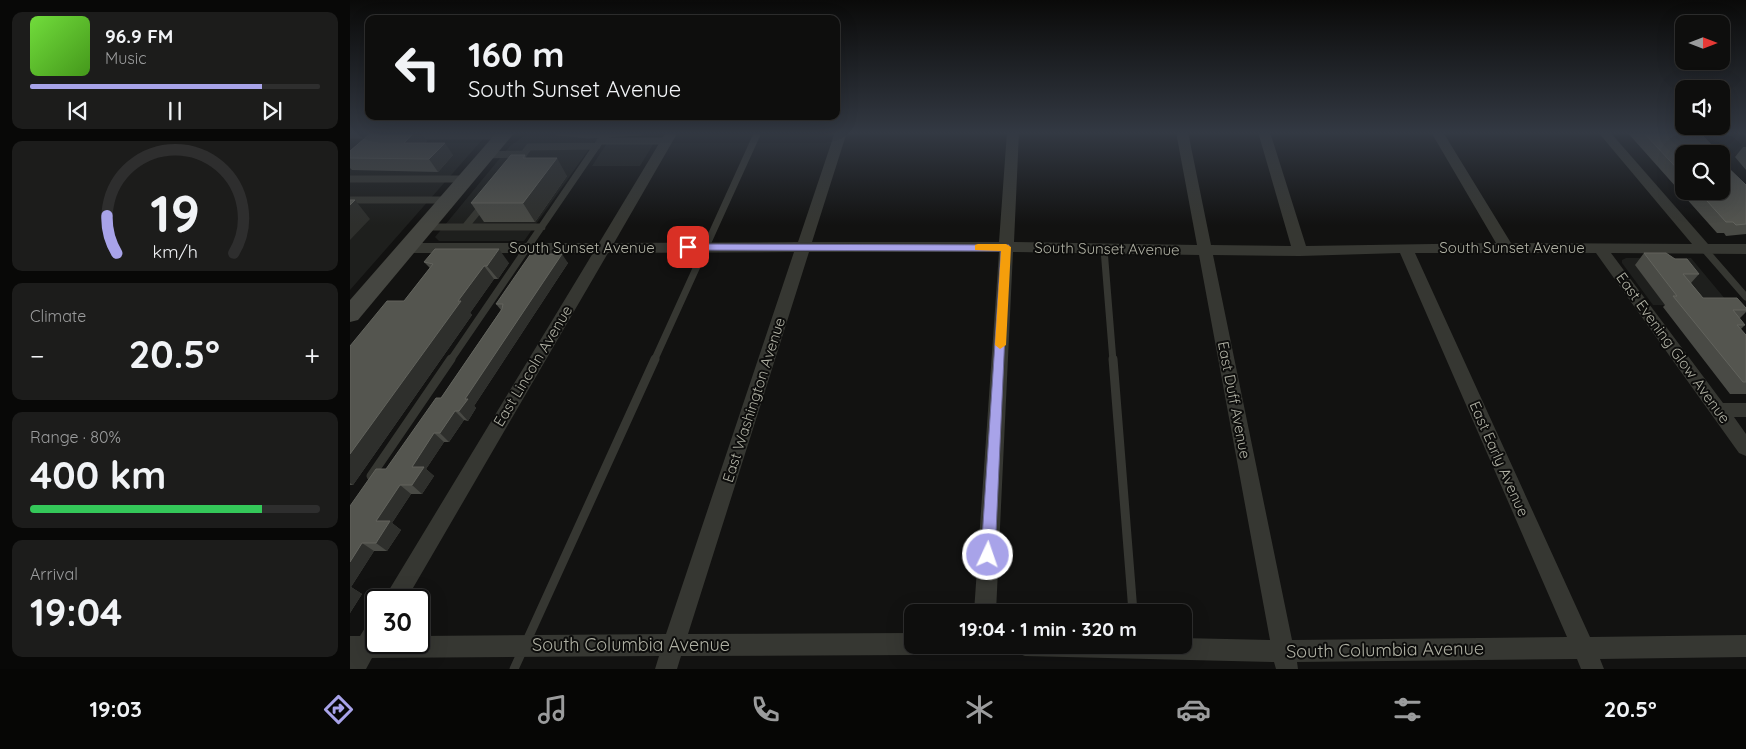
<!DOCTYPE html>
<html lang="en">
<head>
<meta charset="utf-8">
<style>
  :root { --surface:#0e0e0d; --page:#1c1c1b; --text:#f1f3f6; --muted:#9b9c9d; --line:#2e2e2e; --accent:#a8a3e9 }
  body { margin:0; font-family:Quicksand,sans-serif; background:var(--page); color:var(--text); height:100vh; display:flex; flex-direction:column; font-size:19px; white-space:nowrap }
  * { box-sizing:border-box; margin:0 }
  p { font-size:16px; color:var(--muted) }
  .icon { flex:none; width:28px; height:28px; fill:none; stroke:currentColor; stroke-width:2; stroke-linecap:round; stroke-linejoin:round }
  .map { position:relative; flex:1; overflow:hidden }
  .drawer { display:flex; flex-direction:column; gap:12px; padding:12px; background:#080807; width:350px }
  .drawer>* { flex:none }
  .banner { position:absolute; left:15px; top:15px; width:475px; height:105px; border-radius:10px; box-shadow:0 5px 20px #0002,0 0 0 1px var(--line); background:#0e0e0d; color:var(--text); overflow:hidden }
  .needle { width:32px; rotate:90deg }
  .fabs { position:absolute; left:1325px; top:15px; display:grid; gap:10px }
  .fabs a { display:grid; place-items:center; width:55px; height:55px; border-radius:10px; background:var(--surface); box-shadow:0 5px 20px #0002,0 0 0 1px var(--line); font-size:25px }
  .speed { position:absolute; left:15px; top:589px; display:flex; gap:10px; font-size:25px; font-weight:700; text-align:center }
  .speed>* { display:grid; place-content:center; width:65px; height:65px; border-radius:50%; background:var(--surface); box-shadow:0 5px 20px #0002,0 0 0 1px var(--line); line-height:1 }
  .speed .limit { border:2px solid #111; border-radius:8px; background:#fff; color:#111 }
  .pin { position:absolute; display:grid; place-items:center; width:42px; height:42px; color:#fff; margin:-21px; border-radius:10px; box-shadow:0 2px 8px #0006 }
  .me { position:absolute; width:55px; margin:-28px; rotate:3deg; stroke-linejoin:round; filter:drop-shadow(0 0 4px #0008) }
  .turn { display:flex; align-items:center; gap:18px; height:105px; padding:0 20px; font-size:22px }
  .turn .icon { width:65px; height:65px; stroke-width:2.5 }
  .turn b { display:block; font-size:35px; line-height:42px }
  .big { font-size:38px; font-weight:800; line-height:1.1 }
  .drawer .widget { flex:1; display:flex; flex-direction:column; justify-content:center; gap:8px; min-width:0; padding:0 18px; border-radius:10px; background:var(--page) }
  .drawer .dial { align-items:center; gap:0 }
  .dial svg { height:130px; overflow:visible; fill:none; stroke:var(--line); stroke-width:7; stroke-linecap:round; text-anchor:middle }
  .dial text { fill:var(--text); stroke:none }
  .song { display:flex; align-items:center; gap:15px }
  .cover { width:60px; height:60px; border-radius:8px; background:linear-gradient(135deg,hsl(100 70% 55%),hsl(100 70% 35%)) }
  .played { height:5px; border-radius:2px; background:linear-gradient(90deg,var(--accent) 80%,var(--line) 80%) }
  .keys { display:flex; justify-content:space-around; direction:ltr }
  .heat { display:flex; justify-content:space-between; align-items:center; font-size:28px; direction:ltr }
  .charge { height:8px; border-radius:4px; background:linear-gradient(90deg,#34c759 80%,var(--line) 0) }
  .trip { position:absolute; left:554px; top:604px; width:288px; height:50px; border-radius:10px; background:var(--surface); box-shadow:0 5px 20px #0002,0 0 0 1px var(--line); font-weight:800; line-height:50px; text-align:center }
  .menu { display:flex; height:80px; justify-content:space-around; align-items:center; background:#060605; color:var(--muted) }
  .menu .icon { width:35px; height:35px }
  .menu .current { color:var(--accent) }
  .menu b { font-size:22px; color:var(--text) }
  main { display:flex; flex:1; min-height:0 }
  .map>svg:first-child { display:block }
  .built { fill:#1e1f1d }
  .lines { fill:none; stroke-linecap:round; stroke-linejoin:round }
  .lane-far1 { stroke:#363732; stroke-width:7 }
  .lane { stroke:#363732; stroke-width:9 }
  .street { fill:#363732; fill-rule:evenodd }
  .secondary { fill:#454641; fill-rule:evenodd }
  .wall { fill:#494a45 }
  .shaded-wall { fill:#2e2f2c }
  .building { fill:#54554f; stroke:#62635d }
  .route { fill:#a8a3e9; stroke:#6d6a97 }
  .slow { fill:#f59e0b }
  .labels { text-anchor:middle; stroke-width:4; stroke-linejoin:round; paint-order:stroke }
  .street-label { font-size:15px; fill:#b0b1a4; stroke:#0d0d0c }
  .near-street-label { font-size:18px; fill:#b0b1a4; stroke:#0d0d0c }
</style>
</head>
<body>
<main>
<section class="drawer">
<div class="widget">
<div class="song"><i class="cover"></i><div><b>96.9 FM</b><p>Music</p></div></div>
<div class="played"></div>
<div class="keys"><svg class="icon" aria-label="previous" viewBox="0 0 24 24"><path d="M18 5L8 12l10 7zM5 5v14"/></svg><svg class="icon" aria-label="pause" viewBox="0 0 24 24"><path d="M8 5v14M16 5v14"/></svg><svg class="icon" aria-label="next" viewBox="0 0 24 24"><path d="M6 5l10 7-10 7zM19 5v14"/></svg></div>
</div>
<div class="widget dial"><svg viewBox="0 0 100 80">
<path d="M14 69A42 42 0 1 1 86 69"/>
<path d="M14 69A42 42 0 0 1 8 46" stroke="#a8a3e9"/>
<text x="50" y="56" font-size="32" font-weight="700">19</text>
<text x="50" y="72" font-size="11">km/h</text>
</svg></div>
<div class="widget"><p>Climate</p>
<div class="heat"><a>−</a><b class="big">20.5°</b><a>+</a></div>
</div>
<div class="widget"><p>Range · 80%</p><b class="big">400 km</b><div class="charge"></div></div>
<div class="widget"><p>Arrival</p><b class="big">19:04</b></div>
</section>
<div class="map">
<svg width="1396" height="669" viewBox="0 0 1396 669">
  <rect width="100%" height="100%" fill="#121211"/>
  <!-- built -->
  <path class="built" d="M0,132h139l-139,158z
    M180,132h130l-2,4h-50l-14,6 -70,99h-85l-4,-4 75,-91z
    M257,143h47l-14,23h-48z
    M1276,258h65l40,48 -78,-1 -31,-42v-3z"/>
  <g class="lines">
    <!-- lane-far1 -->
    <path class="lane-far1" d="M208,132l30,3 52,-3
      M0,135h27
      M65,136h88
      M136,155l38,-1
      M167,163l12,-16 68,-1
      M0,179h116
      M0,200h95
      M133,205l-18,22h77
      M77,227h38
      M754,249l9,112
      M1355,250l41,47
      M100,361l150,-220h66
      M304,361l104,-229"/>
    <!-- lane -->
    <path class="lane" d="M763,359l20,253
      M21,476l80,-117
      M164,669l141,-310"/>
    <!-- street -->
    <path class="street" d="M316,132h12l-64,111 184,-1 37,-110h12l-35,110h187l8,-110h12l-5,110 183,3 -21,-113h12l23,113 80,1 -33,-114h12l36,114 190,-3 -65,-111h12l68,111 181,1 -94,-112h12l98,112h38v10l-135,-1 112,150h23v14h-12l12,17v22l-7,-3 -143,-200h-181l175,384 156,-2v22l-146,2 4,10h-23l-4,-10 -280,3 1,7h-22l-2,-7 -249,-6 -8,-3 -3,-8h168v-7l88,2 -71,-385 -186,-3 -17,360h-22l25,-360h-190l-121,382 224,-1v12h11l-3,7 -8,3 -231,1 -4,13h-22l4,-13 -287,2 -6,11h-16v-33h10l8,-13 8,-3v22h43v-6l247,-2 128,-382 -186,1 -202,347h-23l210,-347h-186l-7,-5 7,-5h192zM1050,253l167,384 -275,3 -79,-385 87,1z"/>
    <!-- secondary -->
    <path class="secondary" d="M147,132h18l-157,188 -8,2v-22z"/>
  </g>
  <!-- wall -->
  <path class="wall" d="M22,132h48l7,9 -2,2 28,12 -15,17 -86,-2 -2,-2v-17z
    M1277,132h72l-15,22v37h37l25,-6v49l-20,2 -2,-3h-7z
    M1351,132h45v5l-3,-4h-41z
    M1393,147h3v23l-11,-13z
    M175,155l1,3 41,18 -32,46h-51l-13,-19z
    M200,249l3,5 15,9 -94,143 2,2 -8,13 -4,-1 -15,22h-5l-18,27 8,7 -12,18h-11l-19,29 9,7 -14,21h-13l-23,36 11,7 -12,19v-107l36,-37 55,-71 60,-88 -5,-6z
    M1294,253l55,21 -8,9 12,15 43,10v4l-7,7 6,6 -4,4 5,6v59h-16l-67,-87 2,-2 -30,-40z
    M74,262l85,1 -11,16h-4l-24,34 2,2 -119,170h-3v-139l54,-45 26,-33z"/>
  <!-- shaded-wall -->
  <path class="shaded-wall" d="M65,132h5l7,9 -14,14 -9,-12z
    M95,143l8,12 -15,17 -9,-13z
    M207,158l10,18 -32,46 -12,-19z
    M5,200l15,19 -20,21v-35z
    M149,249l10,14 -11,16 -11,-13z
    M200,249l6,10 -10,-5z
    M212,254l6,9 -94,143 2,2 -8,13 -9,-10 6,-12z
    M134,266l10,13 -24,34 2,2 -119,170 -3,-2v-29l108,-153z
    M105,411l9,9 -15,22 -9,-9z
    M84,433l10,9 -18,27 8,7 -12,18 -10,-9v-18z
    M50,485l11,9 -19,29 9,7 -14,21 -11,-8v-22z
    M12,543l12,8 -23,36 11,7 -12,19v-51z"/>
  <!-- building -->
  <path class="building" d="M22,132h43l-11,11h41l-16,16 -79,-1v-7z
    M1293,132h56l21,22h-36v22z
    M161,155h14l-2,3h34l-34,45h-52z
    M1371,161l25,24v39l-10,1 -3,-3h-7l-28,-31h23z
    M0,200h5l-5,5z
    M85,249h64l-12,17h-3l-26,35h3l-111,153v-108l37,-45h17l29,-37 -9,-2z
    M184,249h16l-4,5h16l-97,145h3l-9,12h-4l-15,22h-6l-22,34h12l-12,18h-12l-24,36h14l-14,22h-14l-12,19v-56l26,-37h10l50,-71h5l61,-89 1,-5h-7z
    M1294,253h22l9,6h12l12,15h-16l20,24h34l9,10v2h-13l12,15h-8l9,10v47h-3l-70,-86h4z"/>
  <!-- sky -->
  <linearGradient id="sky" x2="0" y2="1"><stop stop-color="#0a0a09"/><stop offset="0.59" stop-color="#333943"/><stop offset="1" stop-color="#333943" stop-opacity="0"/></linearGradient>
  <rect width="1396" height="225" fill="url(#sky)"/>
  <!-- route -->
  <path class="route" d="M338,244l321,1 -14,310 -2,5 -5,2 -5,-2 -2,-5 20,-304 -317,-1v-5z"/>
  <!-- slow -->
  <path class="slow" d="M628,244h28l5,3 -5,98 -6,4 -5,-4 6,-94 -26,-1v-5z"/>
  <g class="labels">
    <!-- street labels -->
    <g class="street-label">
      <text x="232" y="253">South Sunset Avenue</text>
      <text x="1162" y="253">South Sunset Avenue</text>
      <text transform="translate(757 249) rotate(1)" y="5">South Sunset Avenue</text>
      <text transform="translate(1323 348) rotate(54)" y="5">East Evening Glow Avenue</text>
      <text transform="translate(183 366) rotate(-59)" y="5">East Lincoln Avenue</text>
      <text transform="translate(404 400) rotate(-72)" y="5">East Washington Avenue</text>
      <text transform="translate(884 400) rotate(79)" y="5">East Duff Avenue</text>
      <text transform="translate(1149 459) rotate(66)" y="5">East Early Avenue</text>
    </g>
    <!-- near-street labels -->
    <g class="near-street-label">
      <text x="281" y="651">South Columbia Avenue</text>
      <text transform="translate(1035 650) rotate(-1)" y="6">South Columbia Avenue</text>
    </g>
  </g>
</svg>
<div class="fabs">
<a><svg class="needle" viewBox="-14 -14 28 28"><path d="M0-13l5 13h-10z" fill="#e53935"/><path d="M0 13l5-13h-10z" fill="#9b9c9d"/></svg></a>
<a><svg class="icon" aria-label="sound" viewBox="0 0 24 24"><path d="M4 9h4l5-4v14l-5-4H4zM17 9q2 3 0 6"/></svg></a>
<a><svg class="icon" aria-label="search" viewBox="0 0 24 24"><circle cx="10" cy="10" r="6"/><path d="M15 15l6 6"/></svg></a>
</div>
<div class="speed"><div class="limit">30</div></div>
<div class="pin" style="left:338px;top:247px;background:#d93025"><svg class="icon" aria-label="arrive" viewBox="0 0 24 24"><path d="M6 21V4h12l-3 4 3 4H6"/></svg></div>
<svg class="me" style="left:638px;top:555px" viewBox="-20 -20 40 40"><circle r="17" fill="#a8a3e9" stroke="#fff" stroke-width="3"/><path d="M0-11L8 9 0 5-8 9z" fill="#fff"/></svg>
<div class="trip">19:04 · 1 min · 320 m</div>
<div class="banner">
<div class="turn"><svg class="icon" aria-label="left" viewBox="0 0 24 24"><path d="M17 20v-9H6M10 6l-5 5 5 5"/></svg><div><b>160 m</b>South Sunset Avenue</div></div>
</div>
</div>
</main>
<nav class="menu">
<b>19:03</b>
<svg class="icon current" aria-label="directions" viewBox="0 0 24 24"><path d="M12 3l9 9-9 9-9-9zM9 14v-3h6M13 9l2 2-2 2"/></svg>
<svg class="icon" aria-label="music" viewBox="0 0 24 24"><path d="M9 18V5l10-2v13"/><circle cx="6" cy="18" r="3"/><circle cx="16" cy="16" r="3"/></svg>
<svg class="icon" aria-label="phone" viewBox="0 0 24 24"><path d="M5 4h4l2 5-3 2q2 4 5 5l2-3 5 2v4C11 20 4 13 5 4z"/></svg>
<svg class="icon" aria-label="climate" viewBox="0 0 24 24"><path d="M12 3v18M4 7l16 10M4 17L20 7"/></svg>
<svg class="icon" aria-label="car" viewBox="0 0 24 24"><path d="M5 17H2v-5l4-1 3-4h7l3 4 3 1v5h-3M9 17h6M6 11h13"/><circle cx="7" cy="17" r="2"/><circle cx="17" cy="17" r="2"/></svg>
<svg class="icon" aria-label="filters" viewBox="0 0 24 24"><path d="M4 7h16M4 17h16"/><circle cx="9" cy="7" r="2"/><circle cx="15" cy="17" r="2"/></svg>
<b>20.5°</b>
</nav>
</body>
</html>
